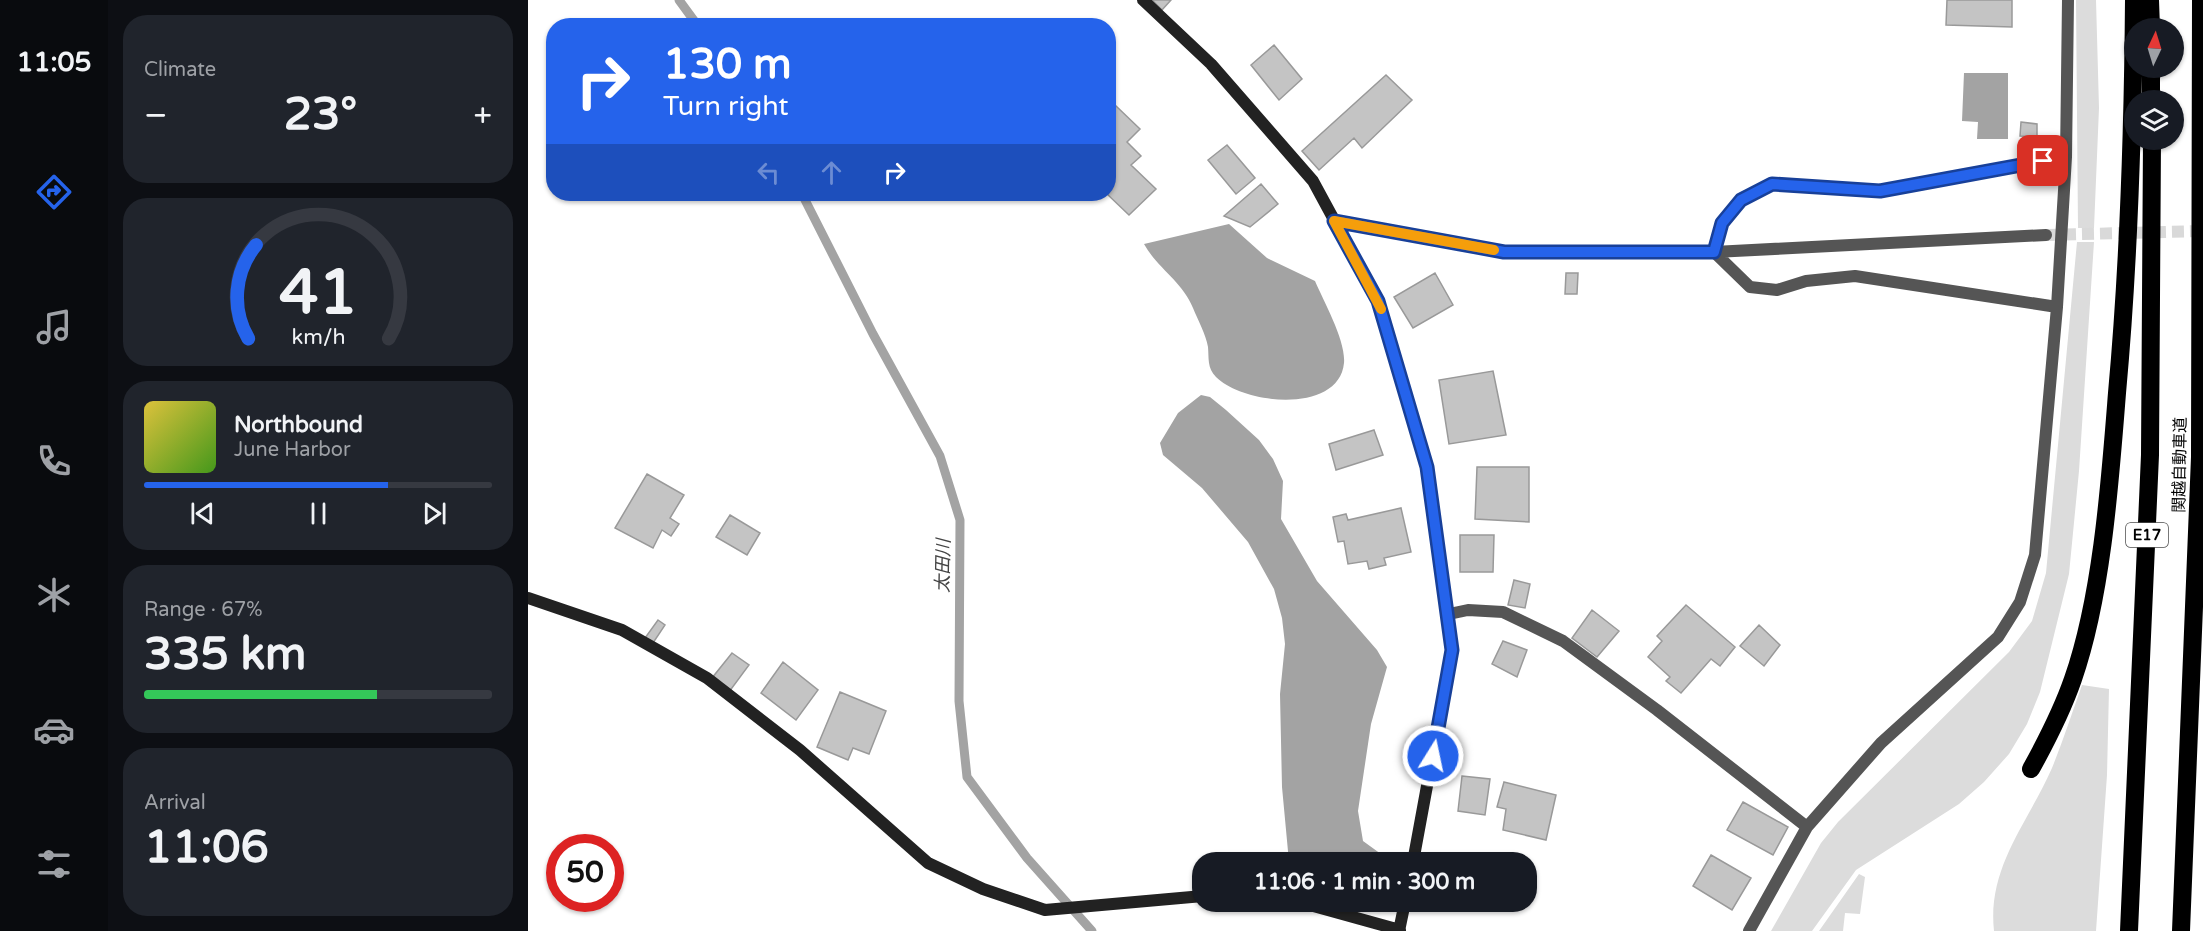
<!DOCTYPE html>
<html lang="en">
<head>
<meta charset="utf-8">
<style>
  :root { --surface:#171b24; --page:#20242c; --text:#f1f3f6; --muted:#9ea1a6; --line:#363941; --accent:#2563eb }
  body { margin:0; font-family:"Varela Round","Noto Sans JP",sans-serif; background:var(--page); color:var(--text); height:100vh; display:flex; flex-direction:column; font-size:22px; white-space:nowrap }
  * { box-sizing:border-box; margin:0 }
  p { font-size:20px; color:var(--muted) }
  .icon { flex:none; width:33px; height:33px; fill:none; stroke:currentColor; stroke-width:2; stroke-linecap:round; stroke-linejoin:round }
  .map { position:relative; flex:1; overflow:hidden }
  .side { display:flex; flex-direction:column; gap:15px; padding:15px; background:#0d0f14; width:420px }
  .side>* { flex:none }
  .hud { position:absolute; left:18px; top:18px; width:570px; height:183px; border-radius:24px; box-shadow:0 2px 4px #0004; background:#2563eb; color:#fff; overflow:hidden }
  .needle { width:39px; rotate:4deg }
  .fabs { position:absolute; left:1596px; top:18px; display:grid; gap:12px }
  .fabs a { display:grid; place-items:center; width:60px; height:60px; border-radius:50%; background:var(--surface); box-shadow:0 2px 4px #0004; font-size:30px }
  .speed { position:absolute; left:18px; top:834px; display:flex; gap:12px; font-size:30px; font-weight:700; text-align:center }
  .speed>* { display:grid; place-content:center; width:78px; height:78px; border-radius:50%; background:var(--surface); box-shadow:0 2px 4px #0004; line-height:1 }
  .speed .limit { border:9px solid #d22; background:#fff; color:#111 }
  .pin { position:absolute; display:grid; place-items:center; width:51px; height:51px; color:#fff; margin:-26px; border-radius:12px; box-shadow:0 3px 9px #0006 }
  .me { position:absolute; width:66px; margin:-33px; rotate:10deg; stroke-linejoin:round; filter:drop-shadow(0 0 4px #0008) }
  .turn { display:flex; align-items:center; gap:21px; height:126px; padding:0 18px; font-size:27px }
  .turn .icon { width:78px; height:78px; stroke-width:2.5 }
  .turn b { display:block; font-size:42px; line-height:51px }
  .lanes { display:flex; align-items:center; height:57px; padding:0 18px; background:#0003; justify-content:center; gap:30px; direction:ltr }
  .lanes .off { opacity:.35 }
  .big { font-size:45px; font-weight:700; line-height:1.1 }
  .side .tile { flex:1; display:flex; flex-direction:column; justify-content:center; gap:9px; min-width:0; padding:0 21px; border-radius:24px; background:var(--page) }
  .side .dial { align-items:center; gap:0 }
  .dial svg { height:156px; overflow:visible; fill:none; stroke:var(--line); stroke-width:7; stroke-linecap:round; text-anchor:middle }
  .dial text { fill:var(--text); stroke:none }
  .song { display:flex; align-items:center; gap:18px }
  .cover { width:72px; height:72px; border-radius:9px; background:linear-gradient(135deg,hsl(50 70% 55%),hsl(100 70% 35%)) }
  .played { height:6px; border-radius:3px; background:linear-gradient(90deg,var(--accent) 70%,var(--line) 70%) }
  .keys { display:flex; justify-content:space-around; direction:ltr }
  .heat { display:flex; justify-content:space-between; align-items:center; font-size:33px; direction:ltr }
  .charge { height:9px; border-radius:4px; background:linear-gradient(90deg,#34c759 67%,var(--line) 0) }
  .trip { position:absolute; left:664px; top:852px; width:345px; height:60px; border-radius:24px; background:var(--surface); box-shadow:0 2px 4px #0004; font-weight:700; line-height:60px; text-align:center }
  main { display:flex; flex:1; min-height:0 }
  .tab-bar { display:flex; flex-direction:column; width:108px; justify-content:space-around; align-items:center; background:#090b0e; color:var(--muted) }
  .tab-bar .icon { width:42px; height:42px }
  .tab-bar .on { color:var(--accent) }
  .tab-bar b { font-size:27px; color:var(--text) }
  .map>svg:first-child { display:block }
  .green { fill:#dcdcdc }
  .water { fill:#a3a3a3 }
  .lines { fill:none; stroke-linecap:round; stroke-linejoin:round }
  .stream { stroke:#a3a3a3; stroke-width:9 }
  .building { fill:#c4c4c4; stroke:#999; stroke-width:1.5 }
  .street-tunnel { stroke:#d9d9d9; stroke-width:12; stroke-dasharray:12 6; stroke-linecap:butt }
  .street { stroke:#555; stroke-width:12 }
  .secondary { stroke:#222; stroke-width:12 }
  .highway { stroke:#000; stroke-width:18 }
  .route-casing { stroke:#184099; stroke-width:15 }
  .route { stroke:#2563eb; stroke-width:10 }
  .slow { stroke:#f59e0b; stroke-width:10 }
  .labels { text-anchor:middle; stroke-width:5; stroke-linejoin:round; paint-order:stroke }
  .shield { fill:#fff; stroke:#4c4c4c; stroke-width:1.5 }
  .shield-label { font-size:15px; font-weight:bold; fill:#000 }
  .street-label { font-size:16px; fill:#000; stroke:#fff }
  .water-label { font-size:18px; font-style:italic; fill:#444; stroke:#fff }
</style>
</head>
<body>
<main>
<nav class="tab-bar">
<b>11:05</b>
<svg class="icon on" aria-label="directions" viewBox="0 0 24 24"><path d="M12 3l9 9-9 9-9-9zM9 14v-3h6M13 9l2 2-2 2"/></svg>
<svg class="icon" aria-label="music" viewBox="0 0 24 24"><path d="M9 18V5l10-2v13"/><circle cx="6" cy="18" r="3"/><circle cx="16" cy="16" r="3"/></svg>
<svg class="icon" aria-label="phone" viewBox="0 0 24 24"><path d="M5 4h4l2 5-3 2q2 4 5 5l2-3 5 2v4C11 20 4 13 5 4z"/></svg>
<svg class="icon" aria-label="climate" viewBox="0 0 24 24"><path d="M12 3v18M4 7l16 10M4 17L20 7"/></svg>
<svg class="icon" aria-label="car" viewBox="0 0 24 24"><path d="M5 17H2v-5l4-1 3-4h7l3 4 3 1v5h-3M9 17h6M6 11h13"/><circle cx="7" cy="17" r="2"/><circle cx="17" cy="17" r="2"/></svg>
<svg class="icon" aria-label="filters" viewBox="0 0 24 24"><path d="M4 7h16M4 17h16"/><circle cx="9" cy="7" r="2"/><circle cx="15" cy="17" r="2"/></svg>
</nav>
<section class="side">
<div class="tile"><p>Climate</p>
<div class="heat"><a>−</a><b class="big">23°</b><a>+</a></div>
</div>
<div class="tile dial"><svg viewBox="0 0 100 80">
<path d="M14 69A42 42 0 1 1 86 69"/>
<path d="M14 69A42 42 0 0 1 18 21" stroke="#2563eb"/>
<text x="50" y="56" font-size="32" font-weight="700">41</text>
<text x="50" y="72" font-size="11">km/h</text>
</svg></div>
<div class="tile">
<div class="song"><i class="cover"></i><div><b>Northbound</b><p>June Harbor</p></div></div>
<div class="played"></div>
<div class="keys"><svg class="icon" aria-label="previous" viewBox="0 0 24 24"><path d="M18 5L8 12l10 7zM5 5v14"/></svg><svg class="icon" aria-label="pause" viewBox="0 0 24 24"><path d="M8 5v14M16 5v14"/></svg><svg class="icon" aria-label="next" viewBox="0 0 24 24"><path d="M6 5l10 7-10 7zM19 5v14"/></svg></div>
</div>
<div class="tile"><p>Range · 67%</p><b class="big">335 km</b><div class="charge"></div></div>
<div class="tile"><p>Arrival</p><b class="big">11:06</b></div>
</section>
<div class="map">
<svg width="1675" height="931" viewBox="0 0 1675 931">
  <rect width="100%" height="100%" fill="#fff"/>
  <!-- green -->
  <path class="green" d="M1548,0h20l3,108 -5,120h-16z
    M1549,242h17l-15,229 -10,103 -29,118 -13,32 -18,30 -25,28 -25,22 -103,66 -44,61h-41l50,-88 17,-21 171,-170 23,-31 14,-48z
    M1554,685l27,4 -2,86 -11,156h-102c-7,-64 34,-108 58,-163 11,-27 20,-55 30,-83z
    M1331,874l6,3 -5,37 -15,-1 -2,18h-24z"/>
  <!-- water -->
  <path class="water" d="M1436,73h44v66h-31l1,-17 -16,-1z
    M701,224l38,34 48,23c9,21 31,60 29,82 -5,51 -100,42 -128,14 -9,-9 -7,-19 -8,-30 -2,-12 -10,-27 -15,-39 -11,-27 -35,-39 -49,-64z
    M673,395l9,2 16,13 33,30 14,19 10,22 -2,38 36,62 60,69 10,17 -16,57 -13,87 5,30 29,21h-103l-7,-75 -2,-93 5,-50 -3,-26 -8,-29 -26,-47 -46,-54 -39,-33 -3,-12 18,-30z"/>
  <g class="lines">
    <!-- stream -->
    <path class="stream" d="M151,0l19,26
      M274,194l71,140 67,122 20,64 -1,181 8,76 60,81 65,73"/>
  </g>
  <!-- building -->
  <path class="building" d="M624,0h19l-9,10z
    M1419,0h65v27l-66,-2z
    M746,45l28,34 -23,21 -28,-35z
    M858,75l26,25 -50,48 -8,-10 -35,32 -17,-19z
    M587,105l25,24 -13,13 14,14 -10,9 25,24 -27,26 -22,-21 1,-82z
    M1493,122l16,2v13l-17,-1z
    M699,145l28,33 -19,16 -28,-34z
    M733,184l17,20 -28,23 -26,-11z
    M907,273l18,32 -40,23 -19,-31z
    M1038,273h12l-1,21h-12z
    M965,371l13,64 -57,9 -10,-64z
    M846,430l9,25 -47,15 -7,-26z
    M949,467h52v55l-54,-3z
    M119,474l37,21 -14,23 9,6 -8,12 -9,-6 -9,18 -38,-20z
    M873,508l10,44 -27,6 2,7 -17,4 -2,-8 -19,3 -4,-23 -6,1 -5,-25 13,-3 2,6z
    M202,515l30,18 -13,22 -31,-18z
    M932,535h34l-1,37h-33z
    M986,580l16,4 -5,24 -17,-3z
    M1158,605l49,42 -15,19 -9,-7 -30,34 -15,-12 4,-4 -22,-20 14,-16 -5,-5z
    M1064,610l27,21 -22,26 -25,-19z
    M130,620l7,5 -12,18 -8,-5z
    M1231,625l21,20 -16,21 -24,-20z
    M975,641l24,9 -10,27 -25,-13z
    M204,653l17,12 -20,27 -17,-14z
    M255,662l35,28 -22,30 -35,-27z
    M312,692l46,19 -17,43 -16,-6 -5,12 -31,-13z
    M934,776l28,3 -5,36 -27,-4z
    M976,782l52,13 -10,45 -43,-10 3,-21 -9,-2z
    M1215,802l45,25 -15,28 -46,-25z
    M1183,855l40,23 -19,32 -39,-24z"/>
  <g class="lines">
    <!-- street-tunnel -->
    <path class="street-tunnel" d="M1518,235l157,-4"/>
    <!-- street -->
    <path class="street" d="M806,221l170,31h210l332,-17
      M1186,252l8,-29 19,-24 31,-15 108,7 186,-34
      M1186,252l36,35 27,3 29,-9 49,-5 202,31
      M921,614l19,-4 35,2 60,29 94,69 150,117
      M1221,931l58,-104 74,-84 117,-106 22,-35 15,-47 22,-248 9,-150 2,-157"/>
    <!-- secondary -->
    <path class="secondary" d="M615,0l68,64 102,117 65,120 49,166 25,183 -39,212
      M0,598l94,32 85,48 93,72 128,113 55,26 62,21 158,-14
      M771,902l101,28
      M871,931l6,-29"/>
    <!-- highway -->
    <path class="highway" d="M1622,0l1,28
      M1623,68v32
      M1503,769c16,-29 31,-58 42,-90 29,-83 37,-197 44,-286 12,-131 16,-262 17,-393
      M1601,931l21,-476 2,-315
      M1653,931l19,-474 1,-457"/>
  </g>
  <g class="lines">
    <defs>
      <path id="route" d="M905,756l19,-106 -25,-183 -49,-166 -44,-80 170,31h210l8,-29 19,-23 31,-16 108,7 163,-30"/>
    </defs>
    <!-- route casing -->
    <use href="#route" class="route-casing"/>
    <!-- route -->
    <use href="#route" class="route"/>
    <!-- slow -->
    <path class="slow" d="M853,309l-47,-88 160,29"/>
  </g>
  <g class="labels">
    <!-- shield labels -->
    <rect class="shield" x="1598" y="523" width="42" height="24" rx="4.5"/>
    <g class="shield-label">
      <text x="1619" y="540">E17</text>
    </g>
    <!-- street labels -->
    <g class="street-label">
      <text transform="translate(1651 465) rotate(-89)" y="6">関越自動車道</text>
    </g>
    <!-- water labels -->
    <g class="water-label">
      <text transform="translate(415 566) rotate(-89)" y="6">太田川</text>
    </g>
  </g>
</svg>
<div class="fabs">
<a><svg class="needle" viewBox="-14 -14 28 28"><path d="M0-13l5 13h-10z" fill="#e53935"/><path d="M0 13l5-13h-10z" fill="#9ea1a6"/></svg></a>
<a><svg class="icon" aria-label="layers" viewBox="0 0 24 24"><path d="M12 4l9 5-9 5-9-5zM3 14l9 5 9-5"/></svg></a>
</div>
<div class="speed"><div class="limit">50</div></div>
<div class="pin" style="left:1515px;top:161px;background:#d93025"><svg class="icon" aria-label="arrive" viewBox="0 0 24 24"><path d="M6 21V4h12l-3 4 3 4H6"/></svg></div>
<svg class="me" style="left:905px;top:756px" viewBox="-20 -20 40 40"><circle r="17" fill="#2563eb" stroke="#fff" stroke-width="3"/><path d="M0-11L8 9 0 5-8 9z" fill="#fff"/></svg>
<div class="trip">11:06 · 1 min · 300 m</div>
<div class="hud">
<div class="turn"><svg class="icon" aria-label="right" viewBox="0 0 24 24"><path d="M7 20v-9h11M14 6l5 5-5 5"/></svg><div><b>130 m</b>Turn right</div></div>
<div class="lanes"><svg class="icon off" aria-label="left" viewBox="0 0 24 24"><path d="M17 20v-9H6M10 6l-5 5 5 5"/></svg><svg class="icon off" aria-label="ahead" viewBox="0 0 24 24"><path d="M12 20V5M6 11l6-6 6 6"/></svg><svg class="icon" aria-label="right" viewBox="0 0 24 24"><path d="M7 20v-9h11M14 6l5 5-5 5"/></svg></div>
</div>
</div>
</main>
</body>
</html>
